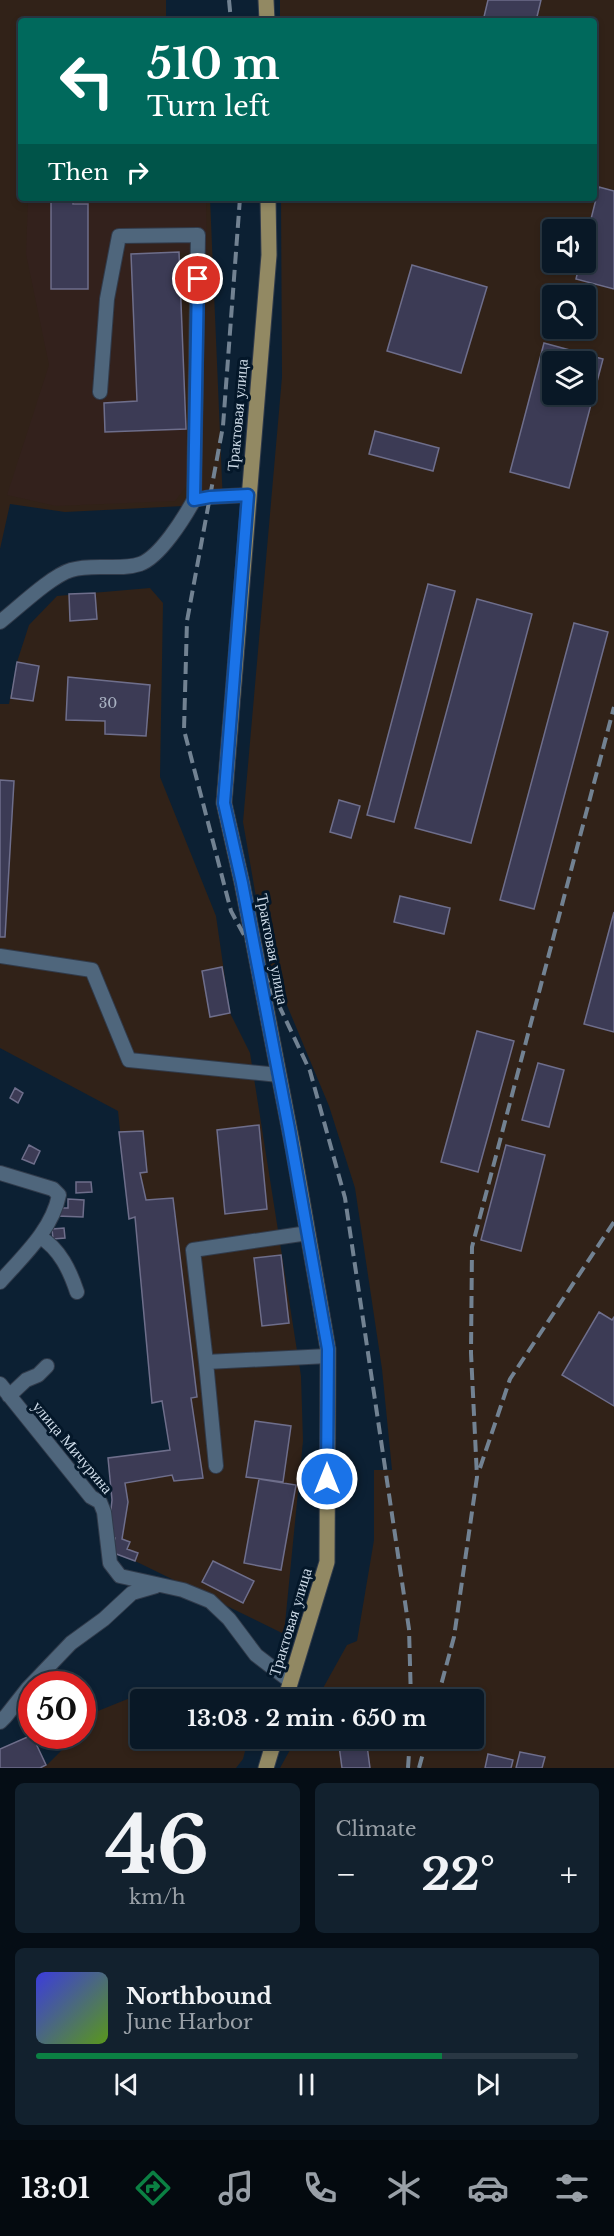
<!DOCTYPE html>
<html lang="en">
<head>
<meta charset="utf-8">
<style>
  :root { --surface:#091826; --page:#12212e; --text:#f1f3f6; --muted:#99a0a7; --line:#293743; --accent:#0b8043 }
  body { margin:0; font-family:"Libre Baskerville",serif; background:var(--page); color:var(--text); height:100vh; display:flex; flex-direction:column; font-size:22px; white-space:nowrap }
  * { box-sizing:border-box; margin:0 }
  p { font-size:20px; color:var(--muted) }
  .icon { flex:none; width:33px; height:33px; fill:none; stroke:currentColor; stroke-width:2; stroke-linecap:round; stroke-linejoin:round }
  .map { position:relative; height:1768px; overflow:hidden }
  .drawer { display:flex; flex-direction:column; gap:15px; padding:15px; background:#050d15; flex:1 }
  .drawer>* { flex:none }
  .top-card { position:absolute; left:18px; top:18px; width:579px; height:183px; border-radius:6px; box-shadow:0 3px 9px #0003,0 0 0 2px var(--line); background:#00695c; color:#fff; overflow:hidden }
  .tools { position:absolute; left:542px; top:219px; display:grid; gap:12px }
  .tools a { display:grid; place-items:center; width:54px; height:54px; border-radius:6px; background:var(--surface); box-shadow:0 3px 9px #0003,0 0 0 2px var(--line); font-size:30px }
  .speed { position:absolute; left:18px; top:1671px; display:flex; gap:12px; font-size:30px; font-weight:700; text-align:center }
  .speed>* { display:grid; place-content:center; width:78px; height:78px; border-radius:50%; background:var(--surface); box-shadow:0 3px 9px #0003,0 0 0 2px var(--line); line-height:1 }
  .speed .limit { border:9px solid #d22; background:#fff; color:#111 }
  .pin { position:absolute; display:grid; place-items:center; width:51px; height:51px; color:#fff; margin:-26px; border:3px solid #fff; border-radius:50%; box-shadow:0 2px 6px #0007 }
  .me { position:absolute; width:66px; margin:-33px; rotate:0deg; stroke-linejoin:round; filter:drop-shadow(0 0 4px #0008) }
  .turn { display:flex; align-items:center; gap:21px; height:126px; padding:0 30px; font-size:27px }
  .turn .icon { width:78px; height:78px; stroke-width:2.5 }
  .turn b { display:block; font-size:42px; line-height:51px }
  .then { display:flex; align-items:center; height:57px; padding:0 30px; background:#0003; gap:12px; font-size:22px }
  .big { font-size:45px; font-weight:800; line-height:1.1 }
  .drawer .widget { flex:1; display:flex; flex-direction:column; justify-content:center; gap:9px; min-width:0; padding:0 21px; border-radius:9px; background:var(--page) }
  .drawer .dial { align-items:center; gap:0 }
  .dial b { font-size:78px; line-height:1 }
  .song { display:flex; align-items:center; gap:18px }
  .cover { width:72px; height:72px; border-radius:9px; background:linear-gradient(135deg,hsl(240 70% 55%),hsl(90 70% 35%)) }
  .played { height:6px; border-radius:3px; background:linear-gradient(90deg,var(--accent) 75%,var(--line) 75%) }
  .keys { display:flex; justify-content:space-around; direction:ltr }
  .heat { display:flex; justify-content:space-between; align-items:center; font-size:33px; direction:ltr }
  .drawer .tiles { flex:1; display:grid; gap:15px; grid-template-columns:1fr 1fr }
  .widget:last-child { grid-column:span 2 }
  .trip { position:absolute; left:130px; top:1689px; width:354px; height:60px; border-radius:6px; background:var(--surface); box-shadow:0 3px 9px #0003,0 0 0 2px var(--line); font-weight:800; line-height:60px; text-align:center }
  .menu { display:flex; height:96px; justify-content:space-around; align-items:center; background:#040a0f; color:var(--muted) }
  .menu .icon { width:42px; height:42px }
  .menu .selected { color:var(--accent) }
  .menu b { font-size:27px; color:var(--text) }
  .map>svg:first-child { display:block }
  .industrial { fill:#312218; fill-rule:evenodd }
  .education { fill:#33211c }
  .building { fill:#3c3b55; stroke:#6e6e8b; stroke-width:1.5; fill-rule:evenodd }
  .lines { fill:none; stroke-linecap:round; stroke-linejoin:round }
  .minor-casing { stroke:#313b4b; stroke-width:16 }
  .major-casing { stroke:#313b4b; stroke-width:17 }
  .minor { stroke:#4f667c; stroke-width:14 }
  .major { stroke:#928963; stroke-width:15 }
  .rail { stroke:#728292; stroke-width:4; stroke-dasharray:12 6; stroke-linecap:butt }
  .route-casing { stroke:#114b97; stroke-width:15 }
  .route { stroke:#1a73e8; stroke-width:10 }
  .labels { text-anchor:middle; stroke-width:6; stroke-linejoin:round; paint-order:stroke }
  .number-label { font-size:14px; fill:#a9b2c2 }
  .street-label { font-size:16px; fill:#cddae7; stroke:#041729 }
</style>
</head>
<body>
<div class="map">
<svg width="614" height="1768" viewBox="0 0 614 1768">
  <rect width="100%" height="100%" fill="#0c2033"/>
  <!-- industrial -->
  <path class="industrial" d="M0,0h166v21h-145v177h189l13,306 -158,8 -55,-8 -10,45z
    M280,0h334v1768h-334l16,-29 178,-1v-38l-157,-1 30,-54 10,-4 17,-101v-70h18l-10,-101 -27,-181 -26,-82 -63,-151 -23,-133 39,-445 -1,-179h313v-177h-314zM552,230h33v32h-33zM552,296h33v32h-33zM552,362h33v32h-33z
    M150,588l13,15 -3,174 56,139 14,97 20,40 51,323 2,65 -19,193 -149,-73 -24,-9 4,-14 -7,-2 4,-36 -4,-42 62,-8 -8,-49 -10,2 -17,-185 -6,1 -11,-108 -118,-63v-344h9l8,-42 12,-37 28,-29z
    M204,1688l36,8 3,3 -102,1v38l107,1 -5,20 -7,9h-236v-19l31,-14 16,30 18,-18 5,-11h12l1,-19 62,-25z"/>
  <!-- education -->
  <path class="education" d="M28,198h178l1,55h-27l8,231 -13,17 -119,5 -49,-11 42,-130 -23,-111z"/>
  <!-- building -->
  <path class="building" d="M488,0h53l-5,21h-53z
    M599,187l15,4v98l-38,-10 4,-17h5v-19z
    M51,198h22v6h15v85h-37z
    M179,252l7,177 -81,3 -1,-29 33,-2 -6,-147z
    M412,265l75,22 -26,86 -74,-22z
    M544,343l59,16 -34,129 -59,-16zM552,362h33v32h-33z
    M375,431l64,17 -6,23 -64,-17z
    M428,584l27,7 -61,231 -27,-7z
    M95,593l2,26 -27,2 -1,-27z
    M477,599l55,15 -61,229 -56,-15z
    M574,623l34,9 -74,277 -34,-9z
    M17,662l22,4 -6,35 -22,-3z
    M68,677l82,8 -4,51 -41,-2v-13l-39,-1z
    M0,780l14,1 -9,156h-5z
    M339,800l21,6 -9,32 -21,-6z
    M400,896l50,12 -6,26 -50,-12z
    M614,912v120l-30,-8z
    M222,967l8,46 -20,4 -8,-46z
    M477,1031l37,10 -36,131 -37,-10z
    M538,1063l26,7 -15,57 -27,-7z
    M15,1088l8,5 -5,10 -8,-5z
    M259,1125l8,84 -42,5 -8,-84z
    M143,1131l4,41 -7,1 6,27 27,-2 24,199 -6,1 12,80 -29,3 -2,-6 -47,8 3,19 -6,37 8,3 -3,7 11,4 -3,8 -24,-9 4,-14 -7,-2 4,-36 -4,-42 62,-8 -8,-49 -10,2 -17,-186 -6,2 -10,-87z
    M29,1145l11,6 -6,13 -12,-5z
    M506,1145l39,10 -24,96 -40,-11z
    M76,1182h15l1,10 -16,1z
    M68,1199l16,1 -1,17 -26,-1 1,-8h10z
    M64,1228l1,10 -12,1 -1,-10z
    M281,1255l8,68 -27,3 -8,-68z
    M599,1312l13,8 2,-3v89l-52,-31z
    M255,1421l36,5 -8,56 -37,-5z
    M259,1479l37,6 -15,85 -37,-7z
    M213,1561l41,20 -11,22 -41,-21z
    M32,1735l14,30 -6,3h-40v-19z
    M338,1738h28l4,30h-28z
    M520,1752l25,5 -3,11h-26z
    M488,1754l25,6 -2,8h-26z"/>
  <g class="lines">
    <defs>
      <path id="minor" d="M100,392l7,-93 12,-63 79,-1 -4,265
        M0,622c18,-14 51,-46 71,-52 22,-7 48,1 69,-6 20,-7 44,-46 54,-64l16,-3 38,-2
        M0,956l92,14 37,90 150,15
        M0,1173l53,16 6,6c-7,35 -36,61 -59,87
        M308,1233l-115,17 13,112 122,-6
        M40,1237c20,12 30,34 37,55
        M206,1362l10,104
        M0,1384l91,113 9,5 4,10 6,51 10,13 63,14 27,11 19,18 27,36 34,26
        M9,1396l17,-16 12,-5 9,-9
        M0,1722l6,-6 22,-28 43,-45 33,-24 28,-26 24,-7"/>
      <path id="major" d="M266,0l1,21
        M268,198l1,57 -45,548 18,80 51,265 35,201 -1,213 -42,138
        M266,1768l9,-30"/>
    </defs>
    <!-- minor casing -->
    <use href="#minor" class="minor-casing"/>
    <!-- major casing -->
    <use href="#major" class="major-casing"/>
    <!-- minor -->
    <use href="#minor" class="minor"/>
    <!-- major -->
    <use href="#major" class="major"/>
    <!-- rail -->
    <path class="rail" d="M229,0l2,21
      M240,198l-17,228 -36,195 -3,109 47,181 25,46 54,114 35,127 64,431 2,71
      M480,1468l30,-89 104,-157
      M437,1700l17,-63 23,-160 -6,-124 1,-106 142,-540
      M408,1768l2,-30
      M419,1768l8,-30"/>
  </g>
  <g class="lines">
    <defs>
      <path id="route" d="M198,279l-4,221 16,-3 38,-2 -24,308 18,80 47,246 39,220 -1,130"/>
    </defs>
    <!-- route casing -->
    <use href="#route" class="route-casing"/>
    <!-- route -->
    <use href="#route" class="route"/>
  </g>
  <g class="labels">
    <!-- number labels -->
    <g class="number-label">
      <text x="108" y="708">30</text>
    </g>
    <!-- street labels -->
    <g class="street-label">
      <text transform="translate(237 415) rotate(-85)" y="6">Трактовая улица</text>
      <text transform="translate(273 949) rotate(79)" y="6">Трактовая улица</text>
      <text transform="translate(73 1447) rotate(50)" y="6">улица Мичурина</text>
      <text transform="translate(290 1622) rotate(-73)" y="6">Трактовая улица</text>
    </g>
  </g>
</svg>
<div class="tools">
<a><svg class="icon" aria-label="sound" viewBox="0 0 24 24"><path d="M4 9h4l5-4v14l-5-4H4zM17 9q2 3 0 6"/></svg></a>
<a><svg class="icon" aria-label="search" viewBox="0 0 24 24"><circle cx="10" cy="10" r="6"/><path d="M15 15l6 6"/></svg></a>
<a><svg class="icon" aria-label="layers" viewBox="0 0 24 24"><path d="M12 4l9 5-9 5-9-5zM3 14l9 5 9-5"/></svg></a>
</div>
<div class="speed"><div class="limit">50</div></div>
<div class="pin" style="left:198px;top:279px;background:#d93025"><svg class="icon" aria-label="arrive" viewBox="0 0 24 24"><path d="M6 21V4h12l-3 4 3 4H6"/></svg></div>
<svg class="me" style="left:327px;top:1479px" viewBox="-20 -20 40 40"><circle r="17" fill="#1a73e8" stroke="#fff" stroke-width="3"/><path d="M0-11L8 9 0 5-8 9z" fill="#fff"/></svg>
<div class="trip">13:03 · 2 min · 650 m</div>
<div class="top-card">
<div class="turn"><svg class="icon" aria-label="left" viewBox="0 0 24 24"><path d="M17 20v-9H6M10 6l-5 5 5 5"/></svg><div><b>510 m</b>Turn left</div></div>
<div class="then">Then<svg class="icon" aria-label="right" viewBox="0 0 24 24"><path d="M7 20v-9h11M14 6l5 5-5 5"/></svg></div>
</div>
</div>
<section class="drawer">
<div class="tiles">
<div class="widget dial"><b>46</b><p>km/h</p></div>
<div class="widget"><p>Climate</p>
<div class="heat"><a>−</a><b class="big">22°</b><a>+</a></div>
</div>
<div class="widget">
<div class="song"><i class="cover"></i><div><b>Northbound</b><p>June Harbor</p></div></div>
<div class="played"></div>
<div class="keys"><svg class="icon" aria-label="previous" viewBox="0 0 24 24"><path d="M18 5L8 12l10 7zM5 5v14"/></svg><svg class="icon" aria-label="pause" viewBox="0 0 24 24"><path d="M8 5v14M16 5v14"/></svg><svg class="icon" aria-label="next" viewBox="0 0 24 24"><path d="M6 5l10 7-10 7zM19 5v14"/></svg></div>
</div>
</div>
</section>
<nav class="menu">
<b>13:01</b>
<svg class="icon selected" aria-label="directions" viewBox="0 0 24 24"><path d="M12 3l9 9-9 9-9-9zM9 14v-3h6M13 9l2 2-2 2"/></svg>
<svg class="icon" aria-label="music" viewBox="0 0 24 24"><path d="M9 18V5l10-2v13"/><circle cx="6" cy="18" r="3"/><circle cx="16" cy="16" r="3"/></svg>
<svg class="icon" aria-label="phone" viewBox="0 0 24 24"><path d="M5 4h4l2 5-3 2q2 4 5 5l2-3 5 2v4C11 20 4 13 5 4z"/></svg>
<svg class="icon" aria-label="climate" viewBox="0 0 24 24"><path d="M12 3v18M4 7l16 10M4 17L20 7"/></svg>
<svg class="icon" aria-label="car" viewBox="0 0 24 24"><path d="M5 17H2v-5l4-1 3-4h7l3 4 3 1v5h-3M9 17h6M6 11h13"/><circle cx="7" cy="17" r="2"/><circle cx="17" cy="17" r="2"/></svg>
<svg class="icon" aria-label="filters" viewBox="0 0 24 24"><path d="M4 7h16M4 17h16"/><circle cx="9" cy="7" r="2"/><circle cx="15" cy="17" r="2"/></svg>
</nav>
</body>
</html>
